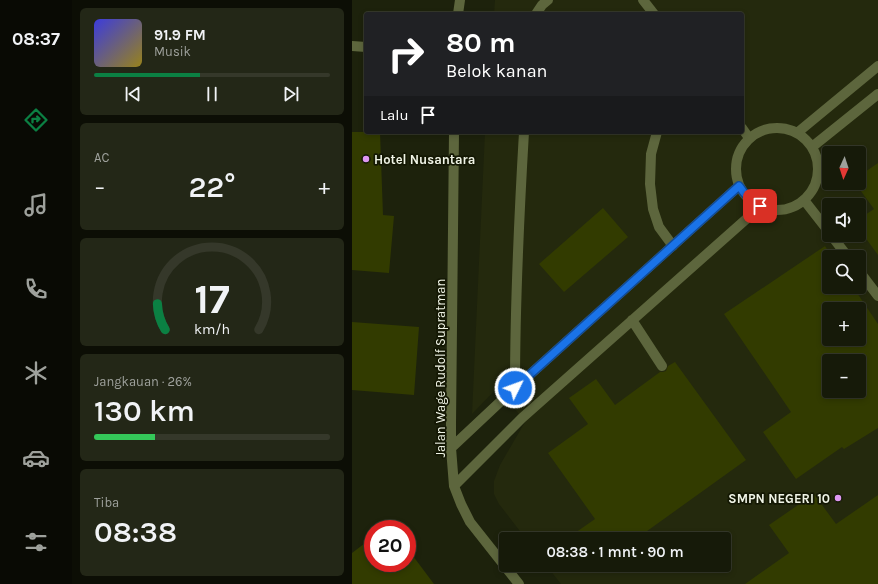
<!DOCTYPE html>
<html lang="id">
<head>
<meta charset="utf-8">
<style>
  :root { --surface:#161a09; --page:#232717; --text:#f1f3f6; --muted:#9ea19c; --line:#35382a; --accent:#0b8043 }
  body { margin:0; font-family:Karla,sans-serif; background:var(--page); color:var(--text); height:100vh; display:flex; flex-direction:column; font-size:15px; white-space:nowrap }
  * { box-sizing:border-box; margin:0 }
  p { font-size:13px; color:var(--muted) }
  .icon { flex:none; width:22px; height:22px; fill:none; stroke:currentColor; stroke-width:2; stroke-linecap:round; stroke-linejoin:round }
  .map { position:relative; flex:1; overflow:hidden }
  .drawer { display:flex; flex-direction:column; gap:8px; padding:8px; background:#0c0e05; width:280px }
  .drawer>* { flex:none }
  .banner { position:absolute; left:12px; top:12px; width:380px; height:122px; border-radius:4px; box-shadow:0 2px 6px #0003,0 0 0 1px var(--line); background:#202124; color:#fff; overflow:hidden }
  .needle { width:26px; rotate:183deg }
  .tools { position:absolute; left:470px; top:146px; display:grid; gap:8px }
  .tools a { display:grid; place-items:center; width:44px; height:44px; border-radius:4px; background:var(--surface); box-shadow:0 2px 6px #0003,0 0 0 1px var(--line); font-size:20px }
  .speed { position:absolute; left:12px; top:520px; display:flex; gap:8px; font-size:20px; font-weight:700; text-align:center }
  .speed>* { display:grid; place-content:center; width:52px; height:52px; border-radius:50%; background:var(--surface); box-shadow:0 2px 6px #0003,0 0 0 1px var(--line); line-height:1 }
  .speed .limit { border:6px solid #d22; background:#fff; color:#111 }
  .pin { position:absolute; display:grid; place-items:center; width:34px; height:34px; color:#fff; margin:-17px; border-radius:8px; box-shadow:0 2px 6px #0006 }
  .me { position:absolute; width:44px; margin:-22px; rotate:48deg; stroke-linejoin:round; filter:drop-shadow(0 0 3px #0008) }
  .turn { display:flex; align-items:center; gap:14px; height:84px; padding:0 16px; font-size:18px }
  .turn .icon { width:52px; height:52px; stroke-width:2.5 }
  .turn b { display:block; font-size:28px; line-height:34px }
  .then { display:flex; align-items:center; height:38px; padding:0 16px; background:#0003; gap:8px; font-size:15px }
  .big { font-size:30px; font-weight:600; line-height:1.1 }
  .drawer .tile { flex:1; display:flex; flex-direction:column; justify-content:center; gap:6px; min-width:0; padding:0 14px; border-radius:6px; background:var(--page) }
  .drawer .dial { align-items:center; gap:0 }
  .dial svg { height:104px; overflow:visible; fill:none; stroke:var(--line); stroke-width:7; stroke-linecap:round; text-anchor:middle }
  .dial text { fill:var(--text); stroke:none }
  .song { display:flex; align-items:center; gap:12px }
  .cover { width:48px; height:48px; border-radius:6px; background:linear-gradient(135deg,hsl(240 70% 55%),hsl(50 70% 35%)) }
  .played { height:4px; border-radius:2px; background:linear-gradient(90deg,var(--accent) 45%,var(--line) 45%) }
  .keys { display:flex; justify-content:space-around; direction:ltr }
  .heat { display:flex; justify-content:space-between; align-items:center; font-size:22px; direction:ltr }
  .charge { height:6px; border-radius:3px; background:linear-gradient(90deg,#34c759 26%,var(--line) 0) }
  .trip { position:absolute; left:147px; top:532px; width:232px; height:40px; border-radius:4px; background:var(--surface); box-shadow:0 2px 6px #0003,0 0 0 1px var(--line); font-weight:600; line-height:40px; text-align:center }
  main { display:flex; flex:1; min-height:0 }
  .dock { display:flex; flex-direction:column; width:72px; justify-content:space-around; align-items:center; background:#090a04; color:var(--muted) }
  .dock .icon { width:28px; height:28px }
  .dock .selected { color:var(--accent) }
  .dock b { font-size:18px; color:var(--text) }
  .map>svg:first-child { display:block }
  .built { fill:#24290d; fill-rule:evenodd }
  .building { fill:#323b00; fill-rule:evenodd }
  .lines { fill:none; stroke-linecap:round; stroke-linejoin:round }
  .minor { stroke:#5d663d; stroke-width:10 }
  .route-casing { stroke:#114b97; stroke-width:10 }
  .route { stroke:#1a73e8; stroke-width:7 }
  .poi-dot { fill:#de98f2; stroke:#141804; stroke-width:1.5 }
  .labels { text-anchor:middle; stroke-width:3.5; stroke-linejoin:round; paint-order:stroke }
  .poi-label { font-size:13px; font-weight:bold; fill:#f0f4e6; stroke:#141804; text-anchor:start }
  .street-label { font-size:13px; fill:#f0f4e6; stroke:#141804 }
</style>
</head>
<body>
<main>
<nav class="dock">
<b>08:37</b>
<svg class="icon selected" aria-label="directions" viewBox="0 0 24 24"><path d="M12 3l9 9-9 9-9-9zM9 14v-3h6M13 9l2 2-2 2"/></svg>
<svg class="icon" aria-label="music" viewBox="0 0 24 24"><path d="M9 18V5l10-2v13"/><circle cx="6" cy="18" r="3"/><circle cx="16" cy="16" r="3"/></svg>
<svg class="icon" aria-label="phone" viewBox="0 0 24 24"><path d="M5 4h4l2 5-3 2q2 4 5 5l2-3 5 2v4C11 20 4 13 5 4z"/></svg>
<svg class="icon" aria-label="climate" viewBox="0 0 24 24"><path d="M12 3v18M4 7l16 10M4 17L20 7"/></svg>
<svg class="icon" aria-label="car" viewBox="0 0 24 24"><path d="M5 17H2v-5l4-1 3-4h7l3 4 3 1v5h-3M9 17h6M6 11h13"/><circle cx="7" cy="17" r="2"/><circle cx="17" cy="17" r="2"/></svg>
<svg class="icon" aria-label="filters" viewBox="0 0 24 24"><path d="M4 7h16M4 17h16"/><circle cx="9" cy="7" r="2"/><circle cx="15" cy="17" r="2"/></svg>
</nav>
<section class="drawer">
<div class="tile">
<div class="song"><i class="cover"></i><div><b>91.9 FM</b><p>Musik</p></div></div>
<div class="played"></div>
<div class="keys"><svg class="icon" aria-label="previous" viewBox="0 0 24 24"><path d="M18 5L8 12l10 7zM5 5v14"/></svg><svg class="icon" aria-label="pause" viewBox="0 0 24 24"><path d="M8 5v14M16 5v14"/></svg><svg class="icon" aria-label="next" viewBox="0 0 24 24"><path d="M6 5l10 7-10 7zM19 5v14"/></svg></div>
</div>
<div class="tile"><p>AC</p>
<div class="heat"><a>−</a><b class="big">22°</b><a>+</a></div>
</div>
<div class="tile dial"><svg viewBox="0 0 100 80">
<path d="M14 69A42 42 0 1 1 86 69"/>
<path d="M14 69A42 42 0 0 1 8 49" stroke="#0b8043"/>
<text x="50" y="56" font-size="32" font-weight="700">17</text>
<text x="50" y="72" font-size="11">km/h</text>
</svg></div>
<div class="tile"><p>Jangkauan · 26%</p><b class="big">130 km</b><div class="charge"></div></div>
<div class="tile"><p>Tiba</p><b class="big">08:38</b></div>
</section>
<div class="map">
<svg width="526" height="584" viewBox="0 0 526 584">
  <rect width="100%" height="100%" fill="#1d220c"/>
  <!-- built -->
  <path class="built" d="M143,0h383v584h-317l-15,-19h178v-26h-198l-27,-35 -5,-10v-13l6,-16 25,-43 -27,-35 -26,27 13,-282h257v-118h-248zM477,153h30v30h-30zM477,205h30v30h-30zM477,257h30v30h-30zM477,309h30v30h-30zM477,361h30v30h-30z"/>
  <!-- building -->
  <path class="building" d="M0,132h28l3,83 11,1 -5,57 -37,-3z
    M526,163v92l-19,-26v-10l15,-10 -19,-26h4v-7z
    M251,208l25,29 -64,55 -25,-28z
    M473,246l7,11h-3v30h24l25,37v104l-34,21 -2,-2 -46,32 -33,-47 28,-20 -67,-98zM477,309h30v30h-30zM477,361h30v30h-30z
    M0,322l67,5 -5,68 -62,-5z
    M323,362l71,98 -110,79h-61l-3,-4 23,-16 -47,-66 40,-29 -19,-26 27,-19 19,26 45,-33h3l3,-1 2,-5z
    M462,494l22,30 42,-29v89h-133l44,-31 -20,-28z
    M21,537v26h34v-15l27,36h-82v-31z"/>
  <g class="lines">
    <!-- minor -->
    <path class="minor" d="M291,0l11,14
      M106,14l2,-14
      M184,14l6,-9 6,-5
      M0,46l14,1
      M390,128l7,10
      M384 169a41 41 0 1 1 82 0a41 41 0 1 1-82 0Z
      M102,132l-3,293v23l3,38 7,18 9,18 49,62
      M305,132l-6,22 -1,30 3,25 6,18 14,19
      M445,133l81,-67
      M460,147l66,-53
      M452,200l25,32
      M479,235l17,22
      M507,271l19,25
      M280,320l30,46
      M163,388c0,-86 4,-171 9,-256
      M99,448l64,-60 224,-202
      M102,486l68,-68 239,-212"/>
  </g>
  <g class="lines">
    <defs>
      <path id="route" d="M163,388l224,-202c6,9 12,15 21,20"/>
    </defs>
    <!-- route casing -->
    <use href="#route" class="route-casing"/>
    <!-- route -->
    <use href="#route" class="route"/>
  </g>
  <!-- markers -->
  <g class="poi-dot">
    <circle cx="14" cy="159" r="4"/>
    <circle cx="486" cy="498" r="4"/>
  </g>
  <g class="labels">
    <!-- poi labels -->
    <g class="poi-label">
      <text x="22" y="164">Hotel Nusantara</text>
      <text x="478" y="503" text-anchor="end">SMPN NEGERI 10</text>
    </g>
    <!-- street labels -->
    <g class="street-label">
      <text transform="translate(88 368) rotate(-90)" y="5">Jalan Wage Rudolf Supratman</text>
    </g>
  </g>
</svg>
<div class="tools">
<a><svg class="needle" viewBox="-14 -14 28 28"><path d="M0-13l5 13h-10z" fill="#e53935"/><path d="M0 13l5-13h-10z" fill="#9ea19c"/></svg></a>
<a><svg class="icon" aria-label="sound" viewBox="0 0 24 24"><path d="M4 9h4l5-4v14l-5-4H4zM17 9q2 3 0 6"/></svg></a>
<a><svg class="icon" aria-label="search" viewBox="0 0 24 24"><circle cx="10" cy="10" r="6"/><path d="M15 15l6 6"/></svg></a>
<a>+</a>
<a>−</a>
</div>
<div class="speed"><div class="limit">20</div></div>
<div class="pin" style="left:408px;top:206px;background:#d93025"><svg class="icon" aria-label="arrive" viewBox="0 0 24 24"><path d="M6 21V4h12l-3 4 3 4H6"/></svg></div>
<svg class="me" style="left:163px;top:388px" viewBox="-20 -20 40 40"><circle r="17" fill="#1a73e8" stroke="#fff" stroke-width="3"/><path d="M0-11L8 9 0 5-8 9z" fill="#fff"/></svg>
<div class="trip">08:38 · 1 mnt · 90 m</div>
<div class="banner">
<div class="turn"><svg class="icon" aria-label="right" viewBox="0 0 24 24"><path d="M7 20v-9h11M14 6l5 5-5 5"/></svg><div><b>80 m</b>Belok kanan</div></div>
<div class="then">Lalu<svg class="icon" aria-label="arrive" viewBox="0 0 24 24"><path d="M6 21V4h12l-3 4 3 4H6"/></svg></div>
</div>
</div>
</main>
</body>
</html>
